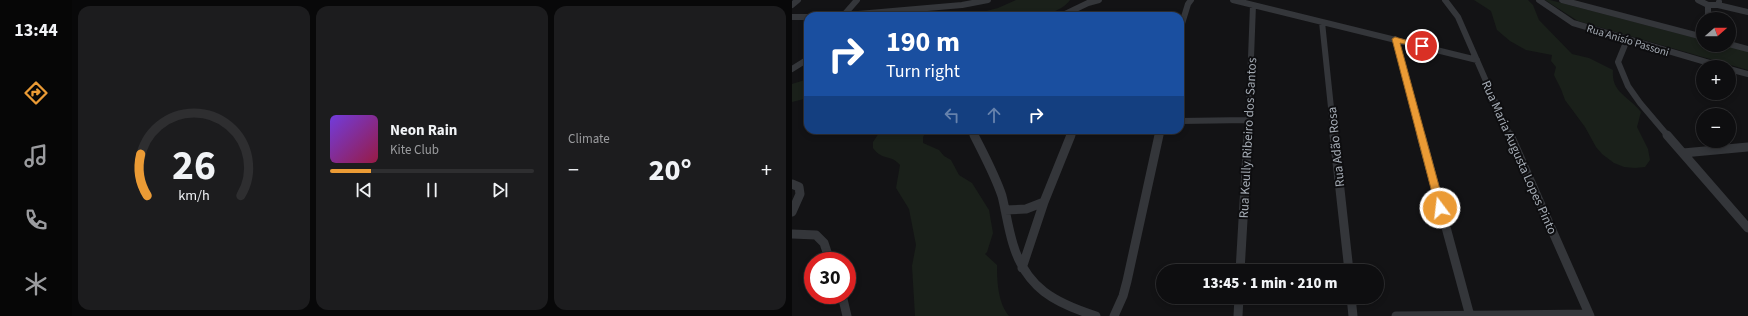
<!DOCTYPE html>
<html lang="en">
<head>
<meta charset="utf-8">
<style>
  :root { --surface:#0e0e10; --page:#1c1c1e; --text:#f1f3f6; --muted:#9b9c9f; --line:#2e2e30; --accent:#eb9b35 }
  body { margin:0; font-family:"Source Sans 3",sans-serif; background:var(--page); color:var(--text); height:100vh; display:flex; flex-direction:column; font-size:15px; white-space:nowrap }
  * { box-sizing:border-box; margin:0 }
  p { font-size:13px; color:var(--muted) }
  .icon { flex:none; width:22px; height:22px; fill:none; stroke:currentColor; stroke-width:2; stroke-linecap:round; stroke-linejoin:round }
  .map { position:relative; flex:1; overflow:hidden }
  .side { display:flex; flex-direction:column; gap:6px; padding:6px; background:#080809; width:720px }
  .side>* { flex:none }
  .guide { position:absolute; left:12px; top:12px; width:380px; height:122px; border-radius:12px; box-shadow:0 2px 6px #0003,0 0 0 1px var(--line); background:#1a4fa0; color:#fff; overflow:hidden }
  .needle { width:26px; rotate:70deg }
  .buttons { position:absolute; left:904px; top:12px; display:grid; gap:8px }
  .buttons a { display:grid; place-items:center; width:40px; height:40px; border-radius:50%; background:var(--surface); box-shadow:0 2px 6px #0003,0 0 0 1px var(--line); font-size:20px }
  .speed { position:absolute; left:12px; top:252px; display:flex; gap:8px; font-size:20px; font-weight:700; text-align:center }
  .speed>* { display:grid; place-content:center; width:52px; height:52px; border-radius:50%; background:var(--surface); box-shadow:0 2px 6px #0003,0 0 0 1px var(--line); line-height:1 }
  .speed .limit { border:6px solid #d22; background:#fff; color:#111 }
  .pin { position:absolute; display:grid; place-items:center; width:34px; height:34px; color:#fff; margin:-17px; border:2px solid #fff; border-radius:50%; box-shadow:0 1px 4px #0007 }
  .me { position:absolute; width:44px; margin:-22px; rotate:345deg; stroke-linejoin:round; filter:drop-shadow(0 0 3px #0008) }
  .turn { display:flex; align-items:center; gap:14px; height:84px; padding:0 16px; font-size:18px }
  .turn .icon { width:52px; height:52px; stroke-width:2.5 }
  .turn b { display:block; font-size:28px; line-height:34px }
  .lanes { display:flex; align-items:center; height:38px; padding:0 16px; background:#0003; justify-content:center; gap:20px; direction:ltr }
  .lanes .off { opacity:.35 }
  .big { font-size:30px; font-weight:800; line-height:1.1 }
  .side .tile { flex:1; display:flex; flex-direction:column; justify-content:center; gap:6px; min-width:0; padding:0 14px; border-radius:12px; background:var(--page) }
  .side .dial { align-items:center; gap:0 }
  .dial svg { height:104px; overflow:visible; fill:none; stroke:var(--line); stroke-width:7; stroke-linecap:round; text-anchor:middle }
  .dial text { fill:var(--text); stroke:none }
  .song { display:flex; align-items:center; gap:12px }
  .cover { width:48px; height:48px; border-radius:6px; background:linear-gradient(135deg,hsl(260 70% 55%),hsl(340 70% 35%)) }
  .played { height:4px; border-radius:2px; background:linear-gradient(90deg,var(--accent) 20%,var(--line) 20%) }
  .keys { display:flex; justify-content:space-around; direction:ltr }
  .heat { display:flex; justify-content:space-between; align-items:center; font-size:22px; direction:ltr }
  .side .tiles { flex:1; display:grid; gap:6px; grid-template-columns:repeat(3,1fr) }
  .trip { position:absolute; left:364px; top:264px; width:228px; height:40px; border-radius:20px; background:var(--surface); box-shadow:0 2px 6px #0003,0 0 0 1px var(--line); font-weight:800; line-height:40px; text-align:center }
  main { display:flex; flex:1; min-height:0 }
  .tabs { display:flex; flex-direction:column; width:72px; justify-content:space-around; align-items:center; background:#060606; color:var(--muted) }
  .tabs .icon { width:28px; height:28px }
  .tabs .current { color:var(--accent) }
  .tabs b { font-size:18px; color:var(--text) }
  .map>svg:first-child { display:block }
  .green { fill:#1a201a }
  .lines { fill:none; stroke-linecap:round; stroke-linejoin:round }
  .street-far1 { stroke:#34363a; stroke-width:6 }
  .street { stroke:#34363a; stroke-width:9 }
  .route { fill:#eb9b35; stroke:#996522 }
  .labels { text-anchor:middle; stroke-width:4; stroke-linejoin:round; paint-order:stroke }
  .far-street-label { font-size:11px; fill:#a5acb5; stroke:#0e0e10 }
  .street-label { font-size:13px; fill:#a5acb5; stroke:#0e0e10 }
</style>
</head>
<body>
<main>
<nav class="tabs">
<b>13:44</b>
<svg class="icon current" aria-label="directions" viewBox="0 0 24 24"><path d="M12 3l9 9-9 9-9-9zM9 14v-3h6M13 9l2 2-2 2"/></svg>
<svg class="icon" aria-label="music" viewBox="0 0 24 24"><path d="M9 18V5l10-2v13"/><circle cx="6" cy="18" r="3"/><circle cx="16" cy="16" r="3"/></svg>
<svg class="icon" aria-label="phone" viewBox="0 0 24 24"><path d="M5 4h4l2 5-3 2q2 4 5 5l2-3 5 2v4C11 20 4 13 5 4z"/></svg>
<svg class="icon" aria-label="climate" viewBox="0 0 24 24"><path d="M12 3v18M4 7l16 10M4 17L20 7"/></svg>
</nav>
<section class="side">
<div class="tiles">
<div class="tile dial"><svg viewBox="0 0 100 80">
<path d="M14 69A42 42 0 1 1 86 69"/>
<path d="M14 69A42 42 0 0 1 9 37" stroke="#eb9b35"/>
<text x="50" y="56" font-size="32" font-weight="700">26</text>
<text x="50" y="72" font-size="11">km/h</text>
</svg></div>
<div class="tile">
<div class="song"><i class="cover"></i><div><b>Neon Rain</b><p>Kite Club</p></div></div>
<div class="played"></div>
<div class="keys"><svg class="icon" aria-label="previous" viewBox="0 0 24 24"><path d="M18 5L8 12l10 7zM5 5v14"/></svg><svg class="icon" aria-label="pause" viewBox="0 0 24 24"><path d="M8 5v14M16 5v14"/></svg><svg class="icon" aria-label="next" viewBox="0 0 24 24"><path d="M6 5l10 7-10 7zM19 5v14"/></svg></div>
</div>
<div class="tile"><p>Climate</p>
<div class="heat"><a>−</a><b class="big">20°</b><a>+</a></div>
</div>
</div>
</section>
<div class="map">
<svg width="956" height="316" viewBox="0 0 956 316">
  <rect width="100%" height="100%" fill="#131315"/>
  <!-- green -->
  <path class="green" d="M224,0h54c-17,24 -75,16 -103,16l31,-8z
    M682,0h54l5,5 6,15 33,34 17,4 24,12c-2,23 16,26 28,42l-4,15 11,22 2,11 -5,7 -10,1 -11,-1 -10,-4 -12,-9 -6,-7 -11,-20 -20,-27 -4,-11 -7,-14 2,-8 -5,-6 1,-6 -26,-5 -16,-9 -13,-11 -6,-19z
    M753,0h5l153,40v5h20l25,6v19l-170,-49z
    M16,79v19l-16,4v-18z
    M89,130h46l-4,7v6l16,7 5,6 7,4 8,15 13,8 17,27 4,23 -6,19 -2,2 12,11c0,17 1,38 12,51h-94l-3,-50 4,-21 -7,-36 -13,-21 4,-23c-9,-11 -18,-4 -27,-17v-6z"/>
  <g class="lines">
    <!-- street-far1 -->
    <path class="street-far1" d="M441,0l244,60
      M653,0l13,17 52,119
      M747,0l34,23 150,44
      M770,0l141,37
      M906,0l10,5h10l1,-3
      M0,5l6,-5
      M916,5v14
      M926,5l30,7
      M43,16l127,-11 26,-5
      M51,16l14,-16
      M269,16l27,-13 11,-3
      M0,17h16
      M530,22l12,114
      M388,30l8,-26 3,-4
      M603,39l26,97
      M835,40l-9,22 10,24 12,17 28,33
      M937,44l19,5
      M0,69l16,-10
      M937,69l19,5
      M388,121l68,-1
      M180,130l3,6
      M279,136l2,-6
      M367,136l1,-6
      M456,136l5,-131"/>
    <!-- street -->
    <path class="street" d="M182,135c10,20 21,40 28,61 4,16 6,32 11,48 13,44 42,59 83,72
      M542,135l15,136
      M629,135l49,181
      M718,135l80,181
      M875,135l81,93
      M891,153l65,-6
      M0,184l7,3 1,7 -8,18
      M213,210l21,-1 18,-7
      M0,234l24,1 8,8 6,18
      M230,268l22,-66 27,-67
      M448,271l8,-136
      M50,295l5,21
      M559,297l2,19
      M322,316l9,-20 4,-15 32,-146
      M446,316l1,-19
      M604,316l193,-2"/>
  </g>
  <!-- route -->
  <path class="route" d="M603,37l31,9 -4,2 -22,-5 45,165 -1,2h-7l-1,-2 -44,-169z"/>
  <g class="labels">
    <!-- far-street labels -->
    <g class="far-street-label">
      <text transform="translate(836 40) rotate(17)" y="4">Rua Anisío Passoni</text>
    </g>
    <!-- street labels -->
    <g class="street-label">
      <text transform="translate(455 138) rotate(-87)" y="5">Rua Keully Ribeiro dos Santos</text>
      <text transform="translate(543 147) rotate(-96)" y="5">Rua Adão Rosa</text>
      <text transform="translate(728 157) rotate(66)" y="5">Rua Maria Augusta Lopes Pinto</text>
    </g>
  </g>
</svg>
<div class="buttons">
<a><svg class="needle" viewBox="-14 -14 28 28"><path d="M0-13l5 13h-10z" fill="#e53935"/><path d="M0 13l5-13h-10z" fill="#9b9c9f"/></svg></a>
<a>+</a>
<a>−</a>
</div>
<div class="speed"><div class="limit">30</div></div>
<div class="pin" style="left:630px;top:46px;background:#d93025"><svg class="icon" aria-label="arrive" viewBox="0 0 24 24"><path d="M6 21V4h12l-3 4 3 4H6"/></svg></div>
<svg class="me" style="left:648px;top:208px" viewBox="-20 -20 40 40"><circle r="17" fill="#eb9b35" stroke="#fff" stroke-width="3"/><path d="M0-11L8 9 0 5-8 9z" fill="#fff"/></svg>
<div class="trip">13:45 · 1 min · 210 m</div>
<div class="guide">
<div class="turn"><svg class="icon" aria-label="right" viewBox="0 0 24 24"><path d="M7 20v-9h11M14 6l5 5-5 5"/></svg><div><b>190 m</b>Turn right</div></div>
<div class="lanes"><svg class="icon off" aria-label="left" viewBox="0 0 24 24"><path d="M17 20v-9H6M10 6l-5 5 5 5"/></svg><svg class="icon off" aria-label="ahead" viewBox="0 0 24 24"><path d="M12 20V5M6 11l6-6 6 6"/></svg><svg class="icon" aria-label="right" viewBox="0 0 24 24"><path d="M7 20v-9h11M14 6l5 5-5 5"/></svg></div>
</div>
</div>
</main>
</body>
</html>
